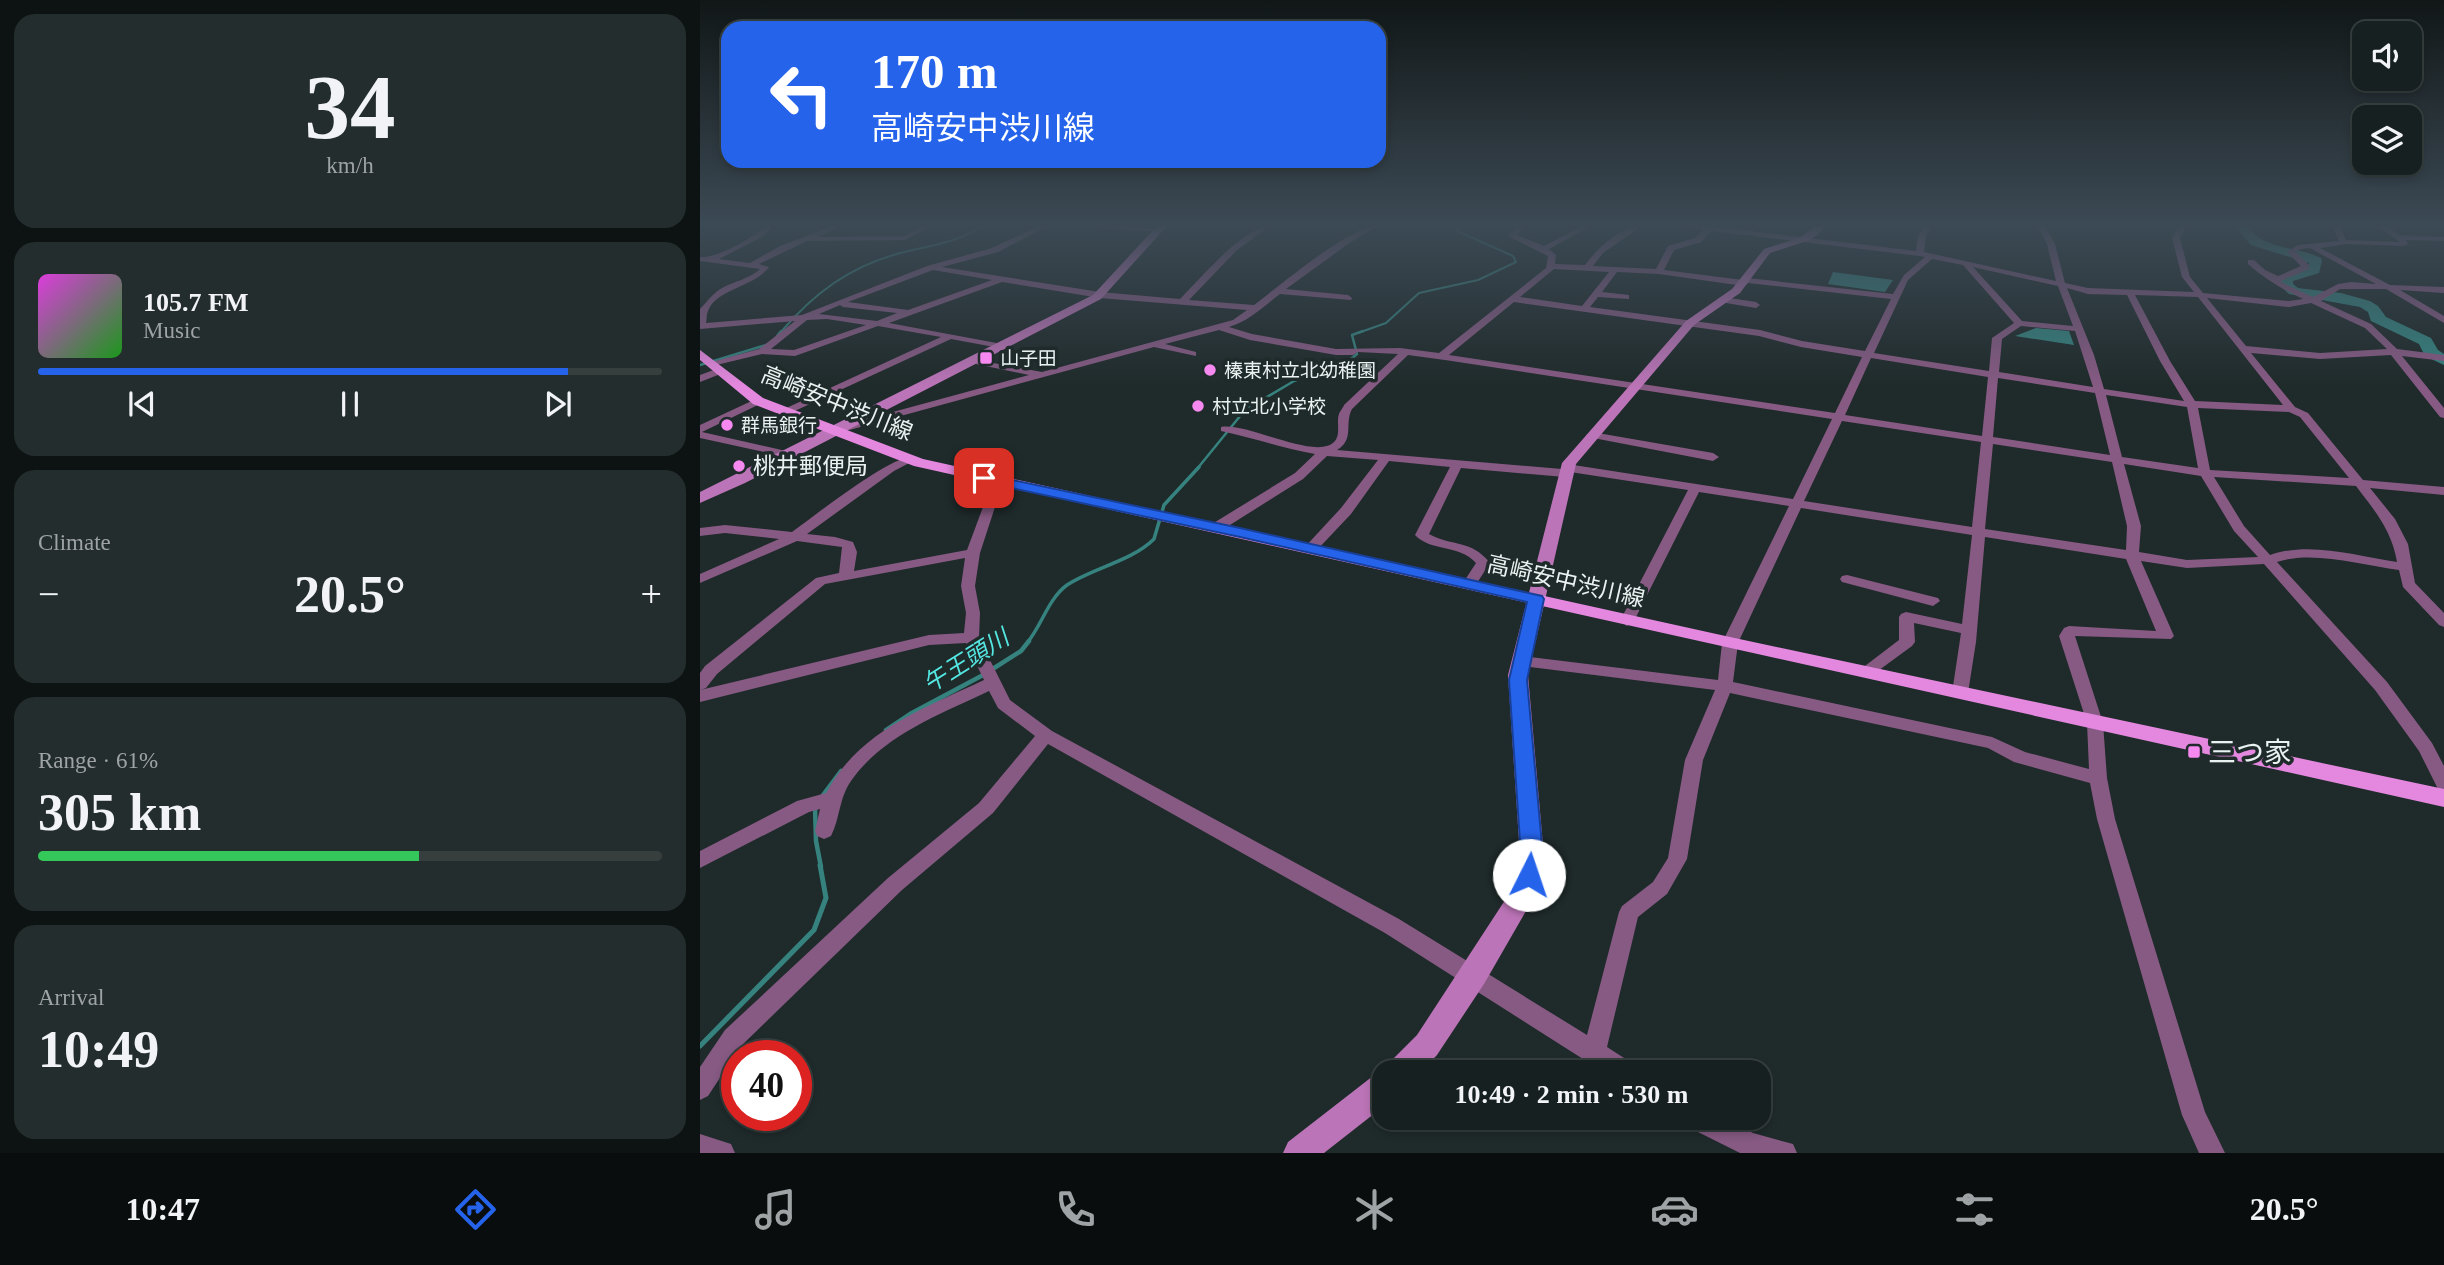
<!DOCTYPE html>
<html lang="en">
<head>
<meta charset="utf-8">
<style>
  :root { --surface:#172020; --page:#242d2d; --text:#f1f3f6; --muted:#9ea3a5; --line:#363e3e; --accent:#2563eb }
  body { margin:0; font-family:"Times New Roman","Noto Sans JP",serif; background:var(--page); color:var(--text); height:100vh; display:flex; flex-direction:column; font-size:26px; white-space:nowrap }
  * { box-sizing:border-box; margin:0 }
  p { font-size:23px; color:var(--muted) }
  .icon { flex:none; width:38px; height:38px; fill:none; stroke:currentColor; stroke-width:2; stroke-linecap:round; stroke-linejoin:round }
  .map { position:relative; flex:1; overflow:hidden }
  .details { display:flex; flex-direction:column; gap:14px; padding:14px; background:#0d1212; width:700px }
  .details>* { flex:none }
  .guide { position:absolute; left:21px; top:21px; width:665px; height:147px; border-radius:21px; box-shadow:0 4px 10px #0003,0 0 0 2px var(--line); background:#2563eb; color:#fff; overflow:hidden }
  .controls { position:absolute; left:1652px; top:21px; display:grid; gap:14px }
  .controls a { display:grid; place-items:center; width:70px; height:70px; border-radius:14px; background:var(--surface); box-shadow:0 4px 10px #0003,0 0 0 2px var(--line); font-size:35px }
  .speed { position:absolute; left:21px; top:1040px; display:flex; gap:14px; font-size:35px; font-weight:700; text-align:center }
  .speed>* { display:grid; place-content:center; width:91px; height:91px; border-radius:50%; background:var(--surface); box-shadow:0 4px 10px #0003,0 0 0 2px var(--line); line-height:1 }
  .speed .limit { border:10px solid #d22; background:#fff; color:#111 }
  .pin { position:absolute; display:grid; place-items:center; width:60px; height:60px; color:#fff; margin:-30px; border-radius:14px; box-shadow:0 4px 10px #0006 }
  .me { position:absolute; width:77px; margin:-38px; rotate:4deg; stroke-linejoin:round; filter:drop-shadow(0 0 5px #0008) }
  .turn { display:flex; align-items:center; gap:24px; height:147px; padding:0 35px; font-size:32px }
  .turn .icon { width:91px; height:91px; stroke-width:2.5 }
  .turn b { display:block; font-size:49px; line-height:60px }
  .big { font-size:52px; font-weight:700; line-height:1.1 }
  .details .widget { flex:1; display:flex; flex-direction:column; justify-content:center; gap:10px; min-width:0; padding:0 24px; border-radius:21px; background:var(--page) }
  .details .dial { align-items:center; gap:0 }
  .dial b { font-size:91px; line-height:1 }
  .song { display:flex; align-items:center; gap:21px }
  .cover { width:84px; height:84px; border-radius:10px; background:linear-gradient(135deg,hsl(300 70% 55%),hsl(120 70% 35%)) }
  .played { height:7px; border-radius:4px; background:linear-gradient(90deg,var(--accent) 85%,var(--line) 85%) }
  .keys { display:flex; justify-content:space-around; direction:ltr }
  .heat { display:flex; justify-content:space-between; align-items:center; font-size:38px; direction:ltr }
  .charge { height:10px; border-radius:5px; background:linear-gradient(90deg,#34c759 61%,var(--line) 0) }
  .trip { position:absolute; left:672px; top:1060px; width:399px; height:70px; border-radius:21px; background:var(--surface); box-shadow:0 4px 10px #0003,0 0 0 2px var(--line); font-weight:700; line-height:70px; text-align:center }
  .tabs { display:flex; height:112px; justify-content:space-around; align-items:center; background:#090d0d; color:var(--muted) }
  .tabs .icon { width:49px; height:49px }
  .tabs .active { color:var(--accent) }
  .tabs b { font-size:32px; color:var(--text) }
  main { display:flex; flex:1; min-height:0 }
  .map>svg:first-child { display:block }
  .water { fill:#36827f }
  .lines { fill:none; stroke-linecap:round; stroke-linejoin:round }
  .stream-far4 { stroke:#36827f; stroke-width:2 }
  .stream-far3 { stroke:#36827f; stroke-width:2.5 }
  .stream-far2 { stroke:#36827f; stroke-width:3.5 }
  .stream-far1 { stroke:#36827f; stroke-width:4.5 }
  .stream { stroke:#36827f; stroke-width:5 }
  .river { fill:#36827f; fill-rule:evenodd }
  .street { fill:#865a83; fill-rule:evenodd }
  .secondary { fill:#bb74b7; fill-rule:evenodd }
  .primary { fill:#e488df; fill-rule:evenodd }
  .route { fill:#2563eb; stroke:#184099; stroke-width:2 }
  .poi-dot { fill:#f589ef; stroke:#1f2a2a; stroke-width:2.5 }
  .labels { text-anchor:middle; stroke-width:7; stroke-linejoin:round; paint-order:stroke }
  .far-poi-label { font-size:19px; fill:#eaf2f1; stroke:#1f2a2a; text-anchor:start }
  .street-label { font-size:23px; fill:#eaf2f1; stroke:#1f2a2a }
  .poi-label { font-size:23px; fill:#eaf2f1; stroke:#1f2a2a; text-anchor:start }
  .water-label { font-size:24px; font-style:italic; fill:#54e7e2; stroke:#1f2a2a }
  .near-poi-label { font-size:28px; fill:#eaf2f1; stroke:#1f2a2a; text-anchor:start }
</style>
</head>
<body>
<main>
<section class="details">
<div class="widget dial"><b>34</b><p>km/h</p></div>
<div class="widget">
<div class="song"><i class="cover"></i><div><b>105.7 FM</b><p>Music</p></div></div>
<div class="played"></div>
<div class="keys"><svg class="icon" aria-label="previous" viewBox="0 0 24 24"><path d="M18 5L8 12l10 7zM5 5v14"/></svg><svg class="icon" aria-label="pause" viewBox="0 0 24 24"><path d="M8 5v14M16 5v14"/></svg><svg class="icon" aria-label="next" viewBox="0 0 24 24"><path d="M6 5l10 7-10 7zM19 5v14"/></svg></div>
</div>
<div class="widget"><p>Climate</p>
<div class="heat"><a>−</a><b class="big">20.5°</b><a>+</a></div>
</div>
<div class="widget"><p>Range · 61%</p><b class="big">305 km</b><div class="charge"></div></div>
<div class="widget"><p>Arrival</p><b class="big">10:49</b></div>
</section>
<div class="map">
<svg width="1744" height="1153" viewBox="0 0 1744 1153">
  <rect width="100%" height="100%" fill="#1f2a2a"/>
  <!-- water -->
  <path class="water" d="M1133,272l60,8 -8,12 -57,-8z
    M1336,328l33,3 5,14 -59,-9z"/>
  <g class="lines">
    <!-- stream-far4 -->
    <path class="stream-far4" d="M80,333c34,-40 69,-66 120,-80 28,-7 57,-10 82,-27
      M658,333l28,-10 33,-30 59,-13 38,-18 -3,-6 -56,-25 2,-5"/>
    <!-- stream-far3 -->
    <path class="stream-far3" d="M77,336l4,-5
      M0,365l66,-20
      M497,469l48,-59 49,-29 34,-13 13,-1 16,-13 -5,-19 11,-4"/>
    <!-- stream-far2 -->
    <path class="stream-far2" d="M327,643c15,-18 21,-44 40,-58 26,-17 65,-24 87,-46l10,-34 35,-38"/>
    <!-- stream-far1 -->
    <path class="stream-far1" d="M291,670l30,-19 8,-10
      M186,730l24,-16 75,-40
      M123,795l18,-24
      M115,808l1,33 5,26"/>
    <!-- stream -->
    <path class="stream" d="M0,1046l114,-116 12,-32 -6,-33"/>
    <!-- river -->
    <path class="river" d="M1535,226h12c16,24 49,20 74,32l1,3 -3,12 -26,8v3l5,4 43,5 29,8 8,5 8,11 45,21 7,12 6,4v11l-19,-9 -6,-12 -48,-23 -3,-9 -8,-5 -71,-13 -10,-9v-6l29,-11 1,-5 -58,-18z"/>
    <!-- street -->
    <path class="street" d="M65,226h8l-9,10 -45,23 31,4 30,-17 52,-20h10l-24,11 86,-1 19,-10h9l-27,14 -98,1 -48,23 10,3c-14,20 -53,22 -61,44 -2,4 -1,8 -2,12l96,-8 125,-49 65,-18 46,-22h10l-50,26 -56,15 158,25 80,7c19,-19 64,-73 90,-73l-33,24 -48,50 65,5c24,-18 96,-79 123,-79l-29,18 -62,45 62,6 4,3 -1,2 -71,-6c-16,12 -31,27 -51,33l23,7 84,15 64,-1 39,5 107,-85 2,-12 -40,-20 10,-10h8l-9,9 27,11 38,-20h9l-42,23 7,6 -1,9 30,1c12,-16 35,-39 57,-39l-39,27 -10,13 63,3 12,-23 27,-8 8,-8 -22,-4h30l205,25 2,-16 7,-9h8l-7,9 -2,17 132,29 -9,-37 -10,-18h8l10,18 10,39 23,5 106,4 -12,-15 -10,-39 7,-12h8l-7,12 10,39 13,16 86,8 14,-2c-21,-10 -38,-20 -55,-35v-4h6l11,10 13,6 23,-10 -14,-14 11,-7 41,-4 -7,-15h8l6,14 54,2 -23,-16h9l14,9 44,2v4l-38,-1 2,4 -4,2 -57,-2 -27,4 70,37 54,2v6l-44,-3 44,26v7l-58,-34h-46l-19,12 50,23 26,25 47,6v6l-42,-5 42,52v10l-4,-1 -49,-62 -71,4 -69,-6 44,54 13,6 55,67 81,7v8l-74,-7 25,31 13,25 7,39 29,30v14l-5,-2 -36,-38 -4,-17c-37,-5 -87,-20 -122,-8l110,120 45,61 12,23v25l-6,-2 -19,-38 -44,-61 -111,-126 -77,4 -46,-7 33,75 -3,3 -96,-3 28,87 4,55 8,41 90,293 20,41h-26l-17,-38 -85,-296 -7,-36 -76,-21 -26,-14 -258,-55 -27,67 -16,99 -20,35 -29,23 -31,130 28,18 4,8h-34l-220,-140 -337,-189 -55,69 -91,77 -161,156 -33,50 -8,4v-33l25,-37 163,-152 91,-75 56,-67 -37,-28 -9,-17c-48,23 -106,44 -138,90 -12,17 -11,38 -20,55l-7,3 -7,-3 -2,-5 5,-22 -11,3 -109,56v-17l97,-50 29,-8c34,-63 97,-84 158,-113l-18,-37 -37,2 -229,57v-12l229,-55 35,-2 2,-20 -5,-27 4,-28 -140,26 -108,90 -11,14 -6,2v-17l5,-7 111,-88 23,-5 3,-26 -45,-6 -97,42v-9l79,-35 -54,-6 -25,3v-8l25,-3 67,7c21,-15 100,-78 121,-75v4l-19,10 -87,63 28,3 18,5 4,10 -3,19 113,-21 16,-43 19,-27h8l2,3 -17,24 -15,46 -5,33 5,27 -1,25 31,62 42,31 347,188 188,116 32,-123 3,-6 31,-24 15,-24 17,-98 30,-70 -194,-24 -6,-1 -2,-4 2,-4 6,-1 197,24 4,-37 67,-137 -90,-14 -65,129 -7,5 -7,-5 68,-131 -118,-18 -1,4 -4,1 -104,-9 -32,66c24,13 42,5 61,29l-15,23 -5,1 -7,-4 13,-20c-17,-19 -45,-11 -61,-28l35,-68 -61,-6 -38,53 -35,37 -5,1 -7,-4 37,-40 37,-48 -51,-4 -24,23 -81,51h-10l-2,-3 2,-3 83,-51 20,-19c-32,-6 -62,-16 -94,-23v-4c27,-5 96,35 114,14 6,-8 1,-19 4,-27 0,-1 5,-8 5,-9l54,-51 -40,-2 -5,3h-17l-86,-15 -31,-10 -54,14 31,8v4l-42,-9 -312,85h-8v-4l195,-53 -58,-12v-4l71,13 191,-52 14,-10 -147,-12 -98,-16 -113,41 113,21 3,1v4l-54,-10 -165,76 -4,-1v-4l159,-73 -63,-11 -83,30 -33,-2 -54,13v-4l51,-14 36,-28 -95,8v-20c7,-7 13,-16 22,-21 13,-7 27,-9 38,-19l-60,-8v-4c16,2 53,-19 65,-31zM1011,231l209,25 5,1 -21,18 -11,19 -146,-16 -4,2 -79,-10 10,-20 27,-8zM1610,248l66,36 -25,-2 -13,2 -25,13 -30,-14 -2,-2 28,-12v-4l-13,-13 4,-3zM1232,259l31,6 51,58 -22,15 -3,33 -115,-18 34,-73zM1273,267l85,19 15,40 -51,-5zM854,269l55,3 -27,34 -62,-9zM233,270l59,10 -84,30 -60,-8zM917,272l42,2 85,12 4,-3 143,16 -26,52 -63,-10 -42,-11 -170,-23 8,-10 31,2v-4l-27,-3zM1367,288l21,6 39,1 33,66 24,40 -80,-12 -10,-34zM1435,295l63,2 85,108 -88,-4 -25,-40zM1507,298l82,9 22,-4 54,25 22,21 -67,4 -74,-7zM814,302l245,34 42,11 61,10 -27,56 -386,-58zM140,305l3,2 54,6 -20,8 -58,-7zM127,319l39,6 -72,25 -23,-1 36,-29zM1321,326l54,5 18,56 -94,-15 3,-33zM708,355l37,5 387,59 -39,80 -226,-35 -4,1 -1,4 -225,-19c18,-11 7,-26 15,-41zM1171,358l117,19 -6,59 -137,-21zM1298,378l97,15 15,62 -117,-18zM1406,395l81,12 11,61 -76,-11zM1498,408l91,4 11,5 49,61 -139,-8zM1142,421l139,21 -9,85 -168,-26zM1293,444l119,18 15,64 -1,24 -141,-21zM1424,464l77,12 33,55 24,26 -71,3 -48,-8 2,-26zM1514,477l142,9c19,25 36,45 41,76 -40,-6 -87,-21 -127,-7l-26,-29zM1101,508l171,27 -10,89 -56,-12 -5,2 -2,3v23l-42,32 2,4h12l41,-30 3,-4 -1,-19 47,10 -9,60 2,4h12l2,-4 8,-51 9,-105 141,22 30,72 -87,-5 -5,2 -5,8 28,87 2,46 -64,-17 -33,-15 -259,-55 5,-39z
      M395,226h35l31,4 -4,2 -58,-4z
      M1023,297l33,5 4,3 -4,3 -36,-6v-4z
      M19,368l5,3 -1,2 -23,9v-7z
      M58,398l5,3 -1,2 -60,29 93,21v4l-4,1 -91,-20v-13z
      M892,432l121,21 6,4 -6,4 -125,-24 -2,-2z
      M1147,575l91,23 2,3 -7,5 -91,-24 -2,-3 2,-3z
      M985,1118h38l30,15 40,11 4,9h-57l-52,-26z
      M0,1134l31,10 4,9h-35z"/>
    <!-- secondary -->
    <path class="secondary" d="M457,226h10l-66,73 -356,184 -45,20v-11l393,-197z
      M1115,226h10l-6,8 -12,7 -37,12 -30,40 -46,32 -118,139 -48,211 16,181 -10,41 -50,87 -47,71 -17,18h-36v33l-60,47h-41l5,-11 85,-66 12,-4 4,-9 28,-28 92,-141 11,-38 -12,-181 54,-212 124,-142 46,-32 32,-40 37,-12z"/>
    <!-- primary -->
    <path class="primary" d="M0,350l63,48 160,61 807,178 714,152v18l-1530,-341 -161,-62 -53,-44z"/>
  </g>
  <!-- sky -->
  <linearGradient id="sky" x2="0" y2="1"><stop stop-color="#111717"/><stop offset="0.58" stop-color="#3c4a55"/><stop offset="1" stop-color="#3c4a55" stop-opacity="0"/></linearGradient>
  <rect width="1744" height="387" fill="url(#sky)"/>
  <!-- route -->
  <path class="route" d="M284,474l256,54 302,68 2,3 -17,81 16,176 -6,26 -8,2 -8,-2 -4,-7 4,-19 -12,-176 18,-78 -287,-65 -261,-56 -2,-3z"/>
  <!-- markers -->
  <g class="poi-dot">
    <rect x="279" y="351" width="14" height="14" rx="3.5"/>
    <circle cx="510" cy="370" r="7"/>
    <circle cx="498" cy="406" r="7"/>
    <circle cx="27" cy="425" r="7"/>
    <circle cx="39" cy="466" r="7"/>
    <rect x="1487" y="745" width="14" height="14" rx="3.5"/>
  </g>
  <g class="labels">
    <!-- far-poi labels -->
    <g class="far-poi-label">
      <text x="300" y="365">山子田</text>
      <text x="524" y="377">榛東村立北幼稚園</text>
      <text x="512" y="413">村立北小学校</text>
      <text x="41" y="432">群馬銀行</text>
    </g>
    <!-- street labels -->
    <g class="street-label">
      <text transform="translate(137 403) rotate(22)" y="8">高崎安中渋川線</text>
      <text transform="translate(866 581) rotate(13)" y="8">高崎安中渋川線</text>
    </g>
    <!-- poi labels -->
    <g class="poi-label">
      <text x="53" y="474">桃井郵便局</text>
    </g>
    <!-- water labels -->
    <g class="water-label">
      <text transform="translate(266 661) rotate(-32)" y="8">午王頭川</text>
    </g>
    <!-- near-poi labels -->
    <g class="near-poi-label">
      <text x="1508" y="762">三つ家</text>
    </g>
  </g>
</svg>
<div class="controls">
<a><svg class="icon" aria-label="sound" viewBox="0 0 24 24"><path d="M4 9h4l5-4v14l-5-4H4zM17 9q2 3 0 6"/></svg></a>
<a><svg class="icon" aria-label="layers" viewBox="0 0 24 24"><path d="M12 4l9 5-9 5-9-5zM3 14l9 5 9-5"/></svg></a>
</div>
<div class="speed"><div class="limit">40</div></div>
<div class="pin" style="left:284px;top:478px;background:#d93025"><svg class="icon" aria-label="arrive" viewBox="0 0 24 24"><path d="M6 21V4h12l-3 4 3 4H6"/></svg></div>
<svg class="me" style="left:829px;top:875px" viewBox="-20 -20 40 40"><circle r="19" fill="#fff"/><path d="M0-13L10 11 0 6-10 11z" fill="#2563eb"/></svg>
<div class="trip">10:49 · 2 min · 530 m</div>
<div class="guide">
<div class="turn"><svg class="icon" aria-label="left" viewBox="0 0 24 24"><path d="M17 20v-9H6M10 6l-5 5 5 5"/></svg><div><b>170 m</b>高崎安中渋川線</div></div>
</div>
</div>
</main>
<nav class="tabs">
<b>10:47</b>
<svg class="icon active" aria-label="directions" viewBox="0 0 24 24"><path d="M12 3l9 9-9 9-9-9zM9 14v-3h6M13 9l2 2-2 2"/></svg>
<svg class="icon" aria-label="music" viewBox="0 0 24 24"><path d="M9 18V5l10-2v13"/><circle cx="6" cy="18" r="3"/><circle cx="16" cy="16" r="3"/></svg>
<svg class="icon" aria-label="phone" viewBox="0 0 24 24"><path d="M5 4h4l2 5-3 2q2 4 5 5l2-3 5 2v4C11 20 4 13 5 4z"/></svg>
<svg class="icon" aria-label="climate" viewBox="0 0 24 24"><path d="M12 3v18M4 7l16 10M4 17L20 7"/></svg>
<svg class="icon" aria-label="car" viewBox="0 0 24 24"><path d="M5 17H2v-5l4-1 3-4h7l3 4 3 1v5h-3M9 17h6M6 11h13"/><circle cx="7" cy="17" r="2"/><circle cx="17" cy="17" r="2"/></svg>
<svg class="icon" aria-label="filters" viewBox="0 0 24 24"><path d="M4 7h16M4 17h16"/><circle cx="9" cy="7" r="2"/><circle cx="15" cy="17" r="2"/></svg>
<b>20.5°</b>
</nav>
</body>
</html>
